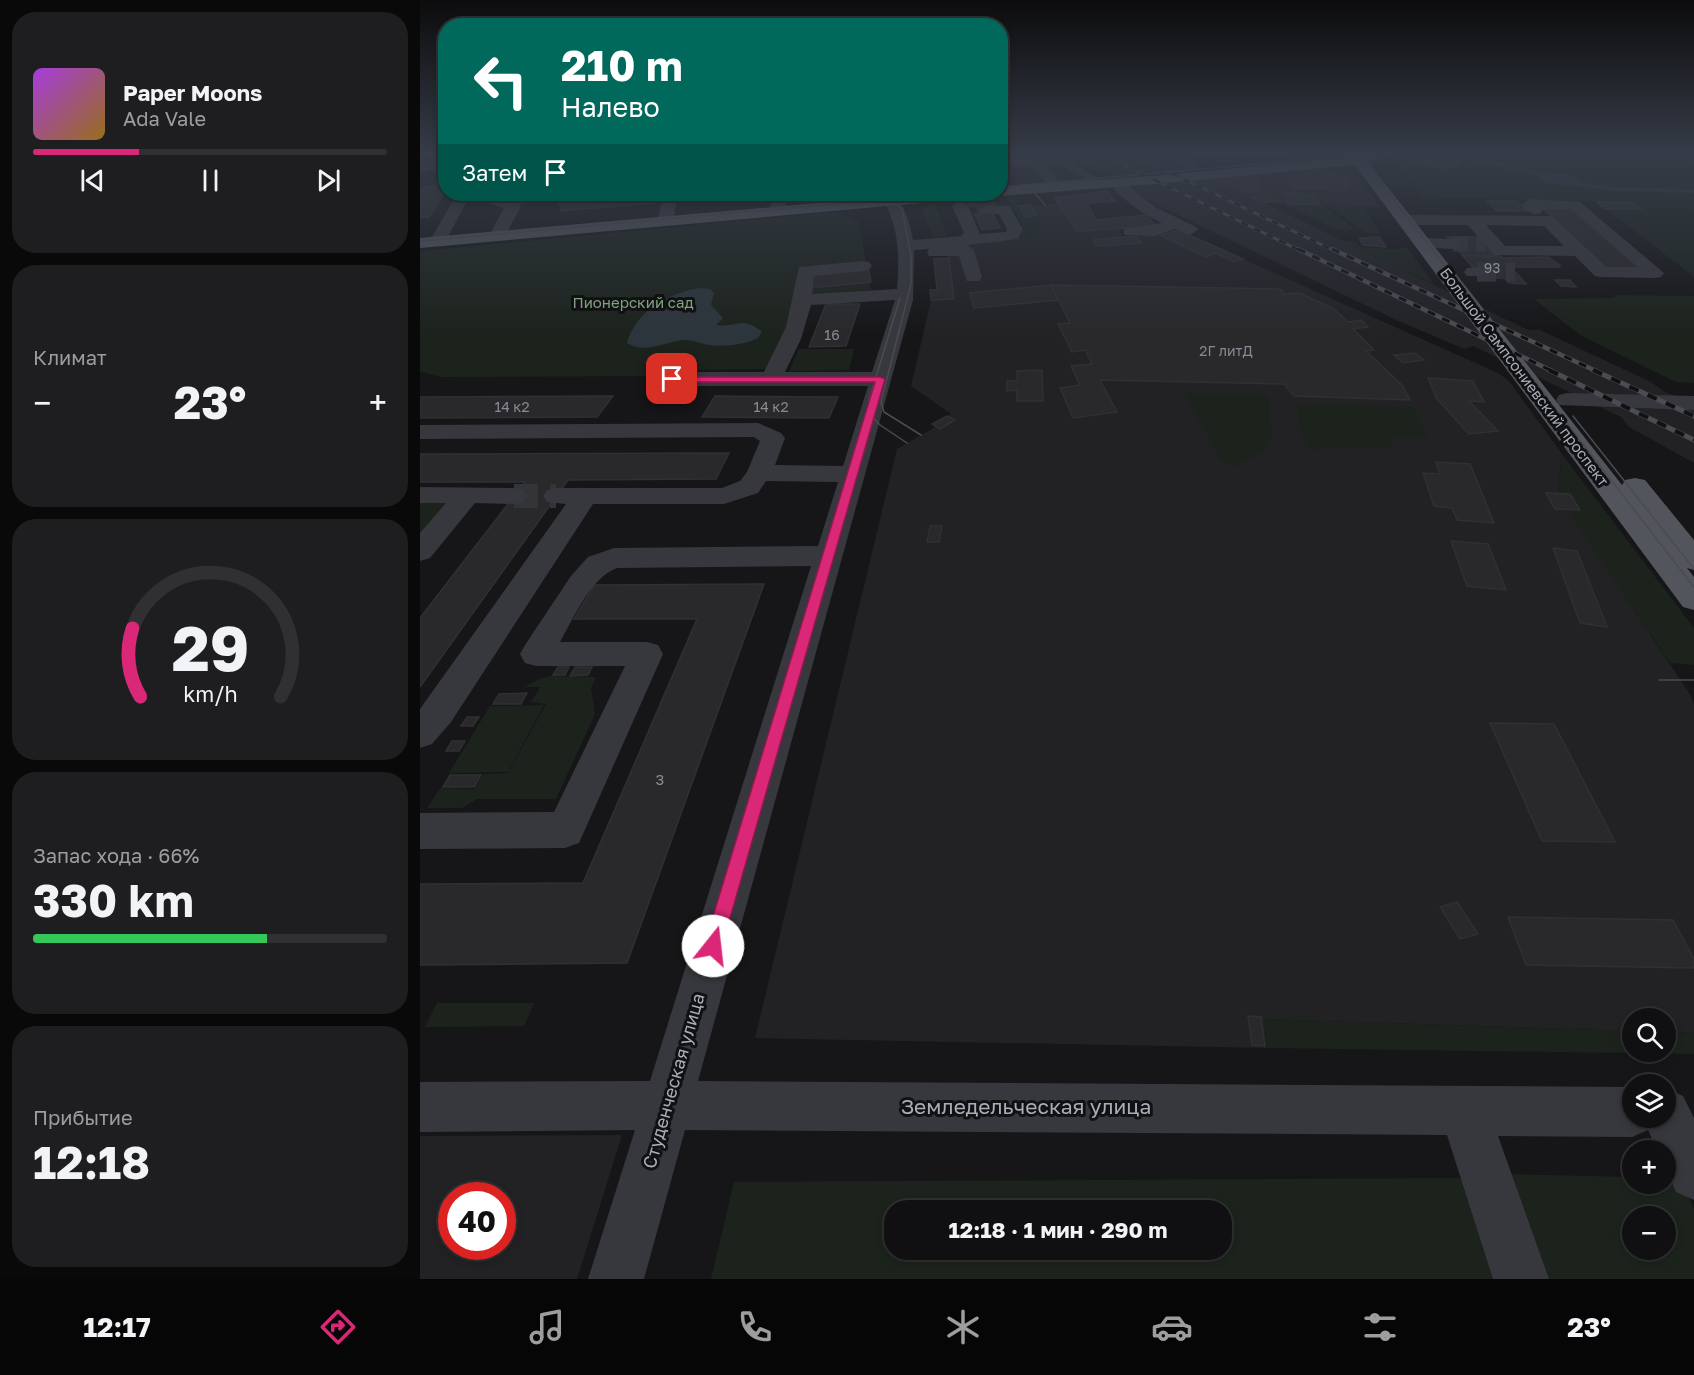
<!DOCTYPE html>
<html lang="ru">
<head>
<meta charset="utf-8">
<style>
  :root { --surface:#101012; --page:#1e1e20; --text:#f1f3f6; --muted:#9c9d9f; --line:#303032; --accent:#db2777 }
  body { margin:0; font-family:"Golos Text",sans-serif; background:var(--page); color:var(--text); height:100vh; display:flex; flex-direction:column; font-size:22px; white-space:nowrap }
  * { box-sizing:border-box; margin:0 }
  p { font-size:20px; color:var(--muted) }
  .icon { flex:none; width:33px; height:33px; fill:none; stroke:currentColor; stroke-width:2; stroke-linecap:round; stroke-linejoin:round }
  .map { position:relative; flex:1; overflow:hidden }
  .sheet { display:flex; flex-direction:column; gap:12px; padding:12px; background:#09090a; width:420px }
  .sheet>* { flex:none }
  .top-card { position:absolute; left:18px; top:18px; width:570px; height:183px; border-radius:24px; box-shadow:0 3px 9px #0003,0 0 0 2px var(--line); background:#00695c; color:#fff; overflow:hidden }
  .tools { position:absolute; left:1202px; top:1008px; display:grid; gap:12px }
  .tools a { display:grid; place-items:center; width:54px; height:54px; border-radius:50%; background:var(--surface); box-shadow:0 3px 9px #0003,0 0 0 2px var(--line); font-size:30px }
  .speed { position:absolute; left:18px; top:1182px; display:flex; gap:12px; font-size:30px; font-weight:700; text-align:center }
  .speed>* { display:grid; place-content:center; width:78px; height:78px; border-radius:50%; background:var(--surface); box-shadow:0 3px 9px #0003,0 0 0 2px var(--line); line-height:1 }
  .speed .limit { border:9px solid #d22; background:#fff; color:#111 }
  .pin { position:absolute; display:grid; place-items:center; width:51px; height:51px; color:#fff; margin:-26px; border-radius:12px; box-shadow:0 3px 9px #0006 }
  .me { position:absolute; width:66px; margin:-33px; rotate:16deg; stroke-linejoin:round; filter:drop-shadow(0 0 4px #0008) }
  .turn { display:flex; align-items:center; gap:21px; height:126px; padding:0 24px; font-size:27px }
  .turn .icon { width:78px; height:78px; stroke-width:2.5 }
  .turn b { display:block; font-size:42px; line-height:51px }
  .then { display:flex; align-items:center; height:57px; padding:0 24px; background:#0003; gap:12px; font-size:22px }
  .big { font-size:45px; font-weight:700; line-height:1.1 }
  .sheet .widget { flex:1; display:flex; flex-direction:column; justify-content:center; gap:9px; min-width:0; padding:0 21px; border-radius:24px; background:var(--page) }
  .sheet .dial { align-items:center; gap:0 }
  .dial svg { height:156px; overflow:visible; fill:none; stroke:var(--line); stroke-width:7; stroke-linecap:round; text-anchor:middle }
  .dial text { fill:var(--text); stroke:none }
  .song { display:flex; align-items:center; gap:18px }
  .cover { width:72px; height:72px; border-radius:9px; background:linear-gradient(135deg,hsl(280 70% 55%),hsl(40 70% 35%)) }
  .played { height:6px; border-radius:3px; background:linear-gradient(90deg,var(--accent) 30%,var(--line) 30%) }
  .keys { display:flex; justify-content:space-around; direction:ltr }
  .heat { display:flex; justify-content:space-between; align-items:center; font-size:33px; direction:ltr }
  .charge { height:9px; border-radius:4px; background:linear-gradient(90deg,#34c759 66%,var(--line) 0) }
  .trip { position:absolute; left:464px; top:1200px; width:348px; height:60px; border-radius:24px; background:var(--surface); box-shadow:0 3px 9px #0003,0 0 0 2px var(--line); font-weight:700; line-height:60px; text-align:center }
  .dock { display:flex; height:96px; justify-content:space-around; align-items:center; background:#060607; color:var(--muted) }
  .dock .icon { width:42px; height:42px }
  .dock .on { color:var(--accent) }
  .dock b { font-size:27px; color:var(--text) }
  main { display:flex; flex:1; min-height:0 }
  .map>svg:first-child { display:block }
  .built { fill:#222225; fill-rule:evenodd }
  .green { fill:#1c231d; fill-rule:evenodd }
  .water { fill:#2c353c }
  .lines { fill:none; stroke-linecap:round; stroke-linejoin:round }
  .stream { stroke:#2c353c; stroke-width:4 }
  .building { fill:#29292c; stroke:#303034; stroke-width:1.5 }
  .minor-tunnel-far2 { stroke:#333438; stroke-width:15; stroke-dasharray:15 8; stroke-linecap:butt }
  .minor-tunnel-far1 { stroke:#333438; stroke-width:19; stroke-dasharray:19 10; stroke-linecap:butt }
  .minor-tunnel { stroke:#333438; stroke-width:24; stroke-dasharray:24 12; stroke-linecap:butt }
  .minor { fill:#37383d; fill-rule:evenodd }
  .major { fill:#53555c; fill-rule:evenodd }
  .tram { stroke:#4a4c52; stroke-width:1.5 }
  .rail-far2-casing { stroke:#4a4c52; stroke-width:3 }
  .rail-far1-casing { stroke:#4a4c52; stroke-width:4.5 }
  .rail-casing { stroke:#4a4c52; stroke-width:5 }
  .rail-far2 { stroke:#111113; stroke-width:2; stroke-dasharray:7; stroke-linecap:butt }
  .rail-far1 { stroke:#111113; stroke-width:3; stroke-dasharray:8; stroke-linecap:butt }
  .rail { stroke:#111113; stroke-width:4; stroke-dasharray:10; stroke-linecap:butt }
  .route { fill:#db2777; stroke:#8e194d; stroke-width:1.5 }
  .labels { text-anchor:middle; stroke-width:6; stroke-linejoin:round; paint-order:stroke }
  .far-number-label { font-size:14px; fill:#888b94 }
  .far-park-label { font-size:15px; fill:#7fa381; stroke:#111113 }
  .far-street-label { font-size:15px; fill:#a8adb8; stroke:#111113 }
  .number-label { font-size:15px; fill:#888b94 }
  .street-label { font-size:18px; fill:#a8adb8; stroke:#111113 }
  .near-street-label { font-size:21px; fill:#a8adb8; stroke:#111113 }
</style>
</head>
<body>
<main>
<section class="sheet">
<div class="widget">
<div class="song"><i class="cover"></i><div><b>Paper Moons</b><p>Ada Vale</p></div></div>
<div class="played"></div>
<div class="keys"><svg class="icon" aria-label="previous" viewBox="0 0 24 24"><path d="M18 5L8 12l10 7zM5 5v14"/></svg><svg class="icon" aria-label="pause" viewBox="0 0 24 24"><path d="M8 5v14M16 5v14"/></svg><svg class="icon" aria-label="next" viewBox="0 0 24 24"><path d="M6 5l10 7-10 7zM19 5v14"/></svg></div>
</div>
<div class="widget"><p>Климат</p>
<div class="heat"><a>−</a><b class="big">23°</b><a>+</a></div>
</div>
<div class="widget dial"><svg viewBox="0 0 100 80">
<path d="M14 69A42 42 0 1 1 86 69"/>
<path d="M14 69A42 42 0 0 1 10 34" stroke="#db2777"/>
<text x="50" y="56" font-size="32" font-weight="700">29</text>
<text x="50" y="72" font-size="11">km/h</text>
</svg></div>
<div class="widget"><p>Запас хода · 66%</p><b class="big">330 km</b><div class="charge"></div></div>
<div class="widget"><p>Прибытие</p><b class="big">12:18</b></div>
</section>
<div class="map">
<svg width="1274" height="1279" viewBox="0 0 1274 1279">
  <rect width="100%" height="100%" fill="#161618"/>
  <!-- built -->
  <path class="built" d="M580,155h153l56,23 101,-10 47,10 24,29 -117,-4 264,127h12l111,52 14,10 29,11v60l-65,-36 -8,-10 -148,-71 -9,3 -68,-29 -226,-109 -33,-17 -2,-9 -30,-15 -11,-1 -27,-12 -16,-2 -50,7z
    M687,191l8,10 -27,3 8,16 50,-5 10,11 -37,4 5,7 36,-2 18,-5 320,143 11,8 53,73 -4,40 133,202 3,8v329l-29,-1v-14h-33v13l-368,-12 3,29 -512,-10 142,-589 38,-22 -3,-3 19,-10 -40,-28 20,-86 -1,-10 7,-1 -3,-30 15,-1 -4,-12 84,-8 -4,-21 -6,-11 39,-2 -4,-6z
    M202,1135l-45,144h-157v-143zM32,1196h50v50h-50z"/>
  <!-- green -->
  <path class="green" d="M968,155h306v122l-97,-75 -174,-5z
    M340,194h78l-105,8 1,-6z
    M586,196h7l12,20 12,-1 4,10 -3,9 -8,4 -14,2 8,-11 -9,-19 -5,-1v-5z
    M514,203l1,3 12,29 -14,2 -11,-28 6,-5z
    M863,203l38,1 34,25 -9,3 -8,-2z
    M908,205l35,3 17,24 -2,2 -12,-1z
    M416,212l23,10 12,68 -72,6 -2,17 -29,56 -81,1 6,-10h-15l-12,16 -226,1 -20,-6v-120z
    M922,241l14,1 4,5 36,2 11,-2 27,37z
    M1194,295l80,1v87l-18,-1 -96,-47 -46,-36 81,-1z
    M379,349h55l-5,21 -60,1z
    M765,394l84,1 2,41 -6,13 -27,17h-8l-9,-5z
    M877,405l116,2 15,29 -35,1v11l-84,1 -8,-12z
    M1142,454l132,174v37l-24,-2 -103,-154 -9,-15z
    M35,498l-35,41v-40z
    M131,676l45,1 -5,11 4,26 -39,85h-79l-15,9h-35l13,-20 34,1 9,-15 25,-1 38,-69 -15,-2 9,-15h-16l16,-8z
    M124,705l-36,67 -59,1 41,-67z
    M17,1003h97l-10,23 -99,1z
    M844,1019l368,12v21h33v-20l29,1v21l-427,-6z
    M1081,1174l131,3v7h33v-6h15l14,31v70h-159zM1212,1216h33v34h-33z
    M1051,1178l31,101h-791l23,-97zM474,1210h327v40h-327z"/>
  <!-- water -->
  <path class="water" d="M980,155h73l68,18 25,1 18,9 38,6 -3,2 -73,-8 -6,-7 -75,-18 -5,1 -2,7c-18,7 -43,-1 -58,-11z
    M280,288l10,1 4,4 -3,12 12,13 -7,7c21,3 26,-10 46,7l-4,6c-13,7 -36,9 -50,7 -8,-2 -15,-5 -23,-5 -20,1 -40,15 -58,3 8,-31 42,-51 73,-55z"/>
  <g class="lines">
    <!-- stream -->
    <path class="stream" d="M1202,189l72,2"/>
  </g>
  <!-- building -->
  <path class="building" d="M834,174l5,10 -12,1 11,6 -13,2 -11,-6 4,-1 -4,-2 -9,1 -16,-7z
    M914,175l16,4 -4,2 3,1 -3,2 3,1 -4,1 4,2 -6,2 -49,-2 -6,-10h21z
    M26,184v6l-17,27 -9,1v-26l4,-5z
    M687,191l8,10 -28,2 9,17 50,-5 10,11 -79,5 -23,-33z
    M862,192l33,4 4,8h-31z
    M66,194h64l-1,3 -27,7z
    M182,194h25l-2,4 -26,2z
    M215,194h27l-5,2 -2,7 -95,8 3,-7 -4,1 3,-6 30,-3 -2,5 43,-4z
    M268,194h62l-63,5z
    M844,194l11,7 -12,2 -12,-6z
    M1067,201h30l11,10h-31z
    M574,202l2,3 -28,2 -1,-3z
    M1177,202l36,1 8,6h-36z
    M611,205l6,10 -12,2 -6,-11z
    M565,206l3,7h4l8,15 -18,2 -7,-16h5l-4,-7z
    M1122,208h28l70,61h-32z
    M758,230l65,29 -9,3 -19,-9 -9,4 -46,-22z
    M716,236l5,7 -44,3 -4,-6z
    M949,237h10l7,10 -23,-2 -4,-7h11z
    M1027,237h32l17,19h-33z
    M1043,256h37l3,2 45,-1 12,8h-4l3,2h-49l11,11h-39z
    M529,258l5,41 -23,1 -1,-10h7l-3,-31z
    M448,268l3,14 -60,6 -1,-14z
    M1085,278h16l5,6 -17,-1z
    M1135,280h15l6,7 -15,-1z
    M631,285l229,4 5,5 15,-1 34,16 14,13 13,-2 7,7 -15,2 21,21 -8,1 36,34 8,15 -116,-4 -10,-12 -184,-4 17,32 -44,6 -13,-30 20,-3 -9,-19 21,-2 -7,-14 -13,2 -14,-28 12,-1z
    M631,285l7,15 -84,8 -4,-15z
    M406,304h34l-14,42 -37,1z
    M995,353l9,7 -21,3 -9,-8z
    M622,370l1,31h-26v-11l-10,1v-10h10v-10z
    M1008,378l45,3 11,21 -15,-1 29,30 -29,3 -32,-35z
    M193,396l-16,21 -177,1v-21z
    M295,396l123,1 -9,21 -127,-1z
    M527,416l8,4 -15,9 -8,-5z
    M309,453l-13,26 -148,1 -148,207v-69l105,-136h-105v-28z
    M1016,462l34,2 24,59 -37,-3 -5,-12 -18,-2 -11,-33 17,1z
    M1126,493l24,1 10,16 -25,-1z
    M510,526h12l-3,16h-12z
    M1031,541l37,3 18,46 -39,-4z
    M1133,548l24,3 30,76 -27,-4z
    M344,584l-137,379 -207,2v-81l163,-1 114,-264h-123l20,-34z
    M138,667h11l-4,8h-12z
    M155,667h17l-4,8 -18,1z
    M107,693l-6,11h-28l6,-10z
    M47,717h12l-6,9h-12z
    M1070,723l64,1 61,118 -73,-1z
    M32,741h13l-6,10h-13z
    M30,775h31l-7,12h-31z
    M1037,902l21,32 -18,5 -20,-32z
    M1088,917l165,3 21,39v9l-168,-3z
    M828,1016l13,1 4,29 -13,-1z"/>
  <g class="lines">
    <!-- minor-tunnel-far2 -->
    <path class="minor-tunnel-far2" d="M1033,244h32"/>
    <!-- minor-tunnel-far1 -->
    <path class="minor-tunnel-far1" d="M1057,272h38"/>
    <!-- minor-tunnel -->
    <path class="minor-tunnel" d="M94,496h42"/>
    <!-- minor -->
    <path class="minor" d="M581,155h15l6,5 41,-4 33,21 -7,4 -29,-17 -15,1 13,15 -7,4 -5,-1 -15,-16h-17z
      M746,155h16l18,12 -7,4z
      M26,160v8l-26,3v-8z
      M695,178l5,1 35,28 41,20 2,3 -8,5 -15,-6 -21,7 -29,-1 -2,-3 2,-3 37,-6c-20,-10 -40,-23 -54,-41z
      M45,194h21l32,9 3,3 -16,30 -8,5 -8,-5 15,-28 -37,-11 1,2 -25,47h-12l-2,-4 25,-43 2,-3h10z
      M244,194h14l-5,27 -8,5 -8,-5z
      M351,194h14l1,16 -3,3h-10l-3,-3z
      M459,194h15c11,13 16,29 19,46l48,-4 3,-3 -12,-27 8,-5 8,5 12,28 26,-2 1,-3 -8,-15 -17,-1 -3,-3 8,-5 22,1 14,23 -5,10 -51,6 7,5 8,27 -3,4h-12l-8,-25h-30l-2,-4 2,-3 -15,1 -1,50 -215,781 934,6v31h33l1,-30 17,8 11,22v82l-18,-8 -11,-24v-18h-8l-9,-20 -16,7 -134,-1 51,143h-56l-46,-144 -762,-5 -41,149h-56l47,-149 -215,2v-50l230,-1 161,-515 -194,2c-27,10 -43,50 -57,74h87l11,3 5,9 -84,189 -14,5 -145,1v-36l134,-1 71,-146h-89l-11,-3 -5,-9 5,-9 46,-69 17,-19 26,-9 204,-2 20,-64 -72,-1 -8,12 -34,11h-131l-142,218 -19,22 -12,4v-39l146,-205 -19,-2 -4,-6 4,-6 9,-2h166l18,-7 7,-9 13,-31 -6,-4 -334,2v-14l338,-2 23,10 4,5 -10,27 68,1 25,-80h-196l-8,-2 -3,-5 14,-18 7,-2 7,2 4,4 -6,7h77l22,-45 13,-60 64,-6 6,1 3,4 -3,4 -6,1 -49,5 -2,18 85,-5c3,-34 2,-67 -18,-95zM475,300l-23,72h-87l16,-33 10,-34z
      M1110,199l50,3 84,71 -3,4 -6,1 -54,-1 -6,-1 -20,-20 -81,-1 -26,-30h-64l-8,-5 8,-5 144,1 6,2 52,49h32l-67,-58h-28l-2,4c-9,3 -13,-1 -19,-9zM1066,225l58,1 20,20h-59z
      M1002,238l31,1 8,5 -8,5 -37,-2 -2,-4 2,-4z
      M1057,267l6,1 3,4 -3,4h-16l-3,-4 3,-4z
      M1147,393l127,3v14l-135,-5 -3,-5 3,-5z
      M0,487l94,1 9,2 4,6 -4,6 -9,2 -39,-1 -45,55 -10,3v-28l26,-30h-26z"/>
    <!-- major -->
    <path class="major" d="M928,155h30l-1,4 -9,3 254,323 3,-5 10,-2 10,2 49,60v30l-7,-2 7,9v33l-11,-3 -328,-442 -200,19 -155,12 -6,-2h6v-8l155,-10 194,-19z
      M500,194h55l-8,5 -547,49v-10z"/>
    <!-- tram -->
    <path class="tram" d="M939,155l335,432
      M580,187l324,-29 26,1 18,6
      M600,187l13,4 12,14
      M467,200l15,8 9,48v28l-30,118 3,10 37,23
      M0,241l527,-47
      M480,298l-31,102v13l11,12 27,18
      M1153,416l121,153
      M1239,680h35"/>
    <defs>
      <path id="rail-far2" d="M683,155l198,96
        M713,155l202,96"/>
      <path id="rail-far1" d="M878,249l254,122
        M912,249l264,122"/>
      <path id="rail" d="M1129,370l145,70
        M1173,370l101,46"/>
    </defs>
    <!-- rail-far2 casing -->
    <use href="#rail-far2" class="rail-far2-casing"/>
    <!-- rail-far1 casing -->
    <use href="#rail-far1" class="rail-far1-casing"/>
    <!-- rail casing -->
    <use href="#rail" class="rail-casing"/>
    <!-- rail-far2 -->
    <use href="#rail-far2" class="rail-far2"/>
    <!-- rail-far1 -->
    <use href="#rail-far1" class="rail-far1"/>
    <!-- rail -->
    <use href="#rail" class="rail"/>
  </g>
  <!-- sky -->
  <linearGradient id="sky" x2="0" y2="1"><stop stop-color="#0c0c0d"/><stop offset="0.46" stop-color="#363c48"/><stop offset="1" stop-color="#363c48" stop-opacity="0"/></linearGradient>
  <rect width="1274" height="334" fill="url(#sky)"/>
  <!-- route -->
  <path class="route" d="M249,377h211l5,2 -163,567 -2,7 -7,2 -6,-2 -3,-7 171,-564h-203l-3,-1z"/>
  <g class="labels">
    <!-- far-number labels -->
    <g class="far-number-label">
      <text x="1072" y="273">93</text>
      <text x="412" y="340">16</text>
      <text x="806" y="356">2Г литД</text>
      <text x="92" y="412">14 к2</text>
      <text x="351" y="412">14 к2</text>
    </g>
    <!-- far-park labels -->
    <g class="far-park-label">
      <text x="213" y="308">Пионерский сад</text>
    </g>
    <!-- far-street labels -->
    <g class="far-street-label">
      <text transform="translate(1104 377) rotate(53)" y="5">Большой Сампсониевский проспект</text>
    </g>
    <!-- number labels -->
    <g class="number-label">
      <text x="240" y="785">3</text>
    </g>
    <!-- street labels -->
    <g class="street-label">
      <text transform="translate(254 1081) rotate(-74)" y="6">Студенческая улица</text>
    </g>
    <!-- near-street labels -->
    <g class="near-street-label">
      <text x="606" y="1114">Земледельческая улица</text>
    </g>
  </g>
</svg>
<div class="tools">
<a><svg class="icon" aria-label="search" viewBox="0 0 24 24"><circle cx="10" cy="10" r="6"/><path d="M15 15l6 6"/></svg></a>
<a><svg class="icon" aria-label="layers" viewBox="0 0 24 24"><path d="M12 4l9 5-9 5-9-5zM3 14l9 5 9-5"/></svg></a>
<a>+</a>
<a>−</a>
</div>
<div class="speed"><div class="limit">40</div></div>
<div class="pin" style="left:252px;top:379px;background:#d93025"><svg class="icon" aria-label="arrive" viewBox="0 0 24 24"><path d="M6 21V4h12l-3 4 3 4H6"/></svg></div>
<svg class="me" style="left:293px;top:946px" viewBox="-20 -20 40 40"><circle r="19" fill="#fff"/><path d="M0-13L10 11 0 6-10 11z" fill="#db2777"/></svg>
<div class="trip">12:18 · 1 мин · 290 m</div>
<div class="top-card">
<div class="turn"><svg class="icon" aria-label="left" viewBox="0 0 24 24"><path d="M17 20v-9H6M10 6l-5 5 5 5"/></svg><div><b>210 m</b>Налево</div></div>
<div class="then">Затем<svg class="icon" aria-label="arrive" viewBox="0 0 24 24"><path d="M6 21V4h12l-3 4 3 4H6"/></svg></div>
</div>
</div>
</main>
<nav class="dock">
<b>12:17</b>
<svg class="icon on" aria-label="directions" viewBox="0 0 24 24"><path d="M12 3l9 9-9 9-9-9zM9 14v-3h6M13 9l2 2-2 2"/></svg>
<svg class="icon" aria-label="music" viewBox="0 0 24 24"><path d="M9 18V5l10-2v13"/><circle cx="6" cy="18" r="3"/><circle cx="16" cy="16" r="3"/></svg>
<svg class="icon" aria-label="phone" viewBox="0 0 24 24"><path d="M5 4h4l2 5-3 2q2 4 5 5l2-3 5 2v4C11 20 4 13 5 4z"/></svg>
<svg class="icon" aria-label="climate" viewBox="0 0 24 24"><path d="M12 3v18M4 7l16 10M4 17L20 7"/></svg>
<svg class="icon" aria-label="car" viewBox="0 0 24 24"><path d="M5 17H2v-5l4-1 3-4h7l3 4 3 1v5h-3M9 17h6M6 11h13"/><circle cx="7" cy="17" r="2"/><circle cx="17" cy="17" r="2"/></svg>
<svg class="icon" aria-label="filters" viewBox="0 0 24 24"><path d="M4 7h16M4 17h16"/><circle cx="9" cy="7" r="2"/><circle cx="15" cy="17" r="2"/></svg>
<b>23°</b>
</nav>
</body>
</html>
